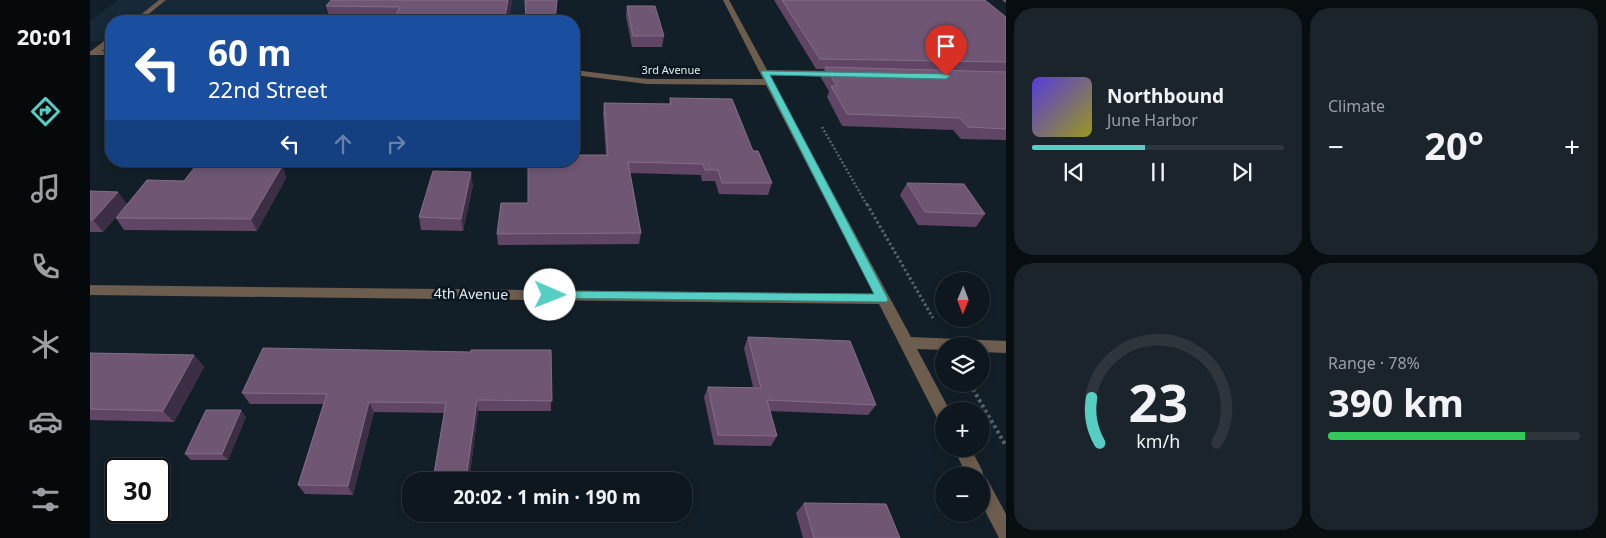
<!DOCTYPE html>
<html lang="en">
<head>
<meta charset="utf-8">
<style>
  :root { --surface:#0e171e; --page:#1c242b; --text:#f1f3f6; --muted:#9b9fa4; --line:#2e363c; --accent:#56cec3 }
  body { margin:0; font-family:"Noto Sans",sans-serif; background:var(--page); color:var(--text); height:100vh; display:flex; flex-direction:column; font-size:19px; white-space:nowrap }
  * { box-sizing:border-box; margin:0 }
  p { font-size:16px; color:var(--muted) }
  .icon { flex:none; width:28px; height:28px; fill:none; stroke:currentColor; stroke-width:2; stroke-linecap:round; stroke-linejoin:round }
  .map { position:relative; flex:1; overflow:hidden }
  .details { display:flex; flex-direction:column; gap:8px; padding:8px; background:#080d10; width:600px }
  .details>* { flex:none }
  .guide { position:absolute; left:15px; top:15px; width:475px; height:152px; border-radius:20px; box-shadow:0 2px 8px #0003,0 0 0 1px var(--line); background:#1a4fa0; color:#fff; overflow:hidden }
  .needle { width:32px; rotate:181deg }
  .buttons { position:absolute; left:845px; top:272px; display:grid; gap:10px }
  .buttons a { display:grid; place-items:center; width:55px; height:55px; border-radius:50%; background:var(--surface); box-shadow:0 2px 8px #0003,0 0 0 1px var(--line); font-size:25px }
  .speed { position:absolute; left:15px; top:458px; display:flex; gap:10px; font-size:25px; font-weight:700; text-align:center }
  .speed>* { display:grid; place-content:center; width:65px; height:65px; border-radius:50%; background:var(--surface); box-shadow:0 2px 8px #0003,0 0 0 1px var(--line); line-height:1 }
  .speed .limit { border:2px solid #111; border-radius:8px; background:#fff; color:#111 }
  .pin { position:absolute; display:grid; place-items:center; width:42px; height:42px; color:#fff; margin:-51px -21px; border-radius:50% 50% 50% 0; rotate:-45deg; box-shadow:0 0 5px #0007 }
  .pin .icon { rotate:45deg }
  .me { position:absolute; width:55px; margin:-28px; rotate:91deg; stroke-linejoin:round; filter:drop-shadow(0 0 4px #0008) }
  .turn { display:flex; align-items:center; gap:18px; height:105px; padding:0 20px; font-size:22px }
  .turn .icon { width:65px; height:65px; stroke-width:2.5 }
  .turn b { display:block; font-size:35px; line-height:42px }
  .lanes { display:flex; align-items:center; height:48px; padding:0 20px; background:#0003; justify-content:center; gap:25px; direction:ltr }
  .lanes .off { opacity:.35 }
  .big { font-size:38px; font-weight:700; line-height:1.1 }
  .details .card { flex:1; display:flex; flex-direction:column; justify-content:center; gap:8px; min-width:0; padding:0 18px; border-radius:20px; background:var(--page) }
  .details .dial { align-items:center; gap:0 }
  .dial svg { height:130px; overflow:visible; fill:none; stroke:var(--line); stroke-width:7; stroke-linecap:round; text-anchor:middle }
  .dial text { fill:var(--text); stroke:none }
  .song { display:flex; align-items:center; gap:15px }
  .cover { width:60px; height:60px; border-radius:8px; background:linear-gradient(135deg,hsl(250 70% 55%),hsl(60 70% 35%)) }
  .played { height:5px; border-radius:2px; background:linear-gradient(90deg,var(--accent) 45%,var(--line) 45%) }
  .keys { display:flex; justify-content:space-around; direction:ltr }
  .heat { display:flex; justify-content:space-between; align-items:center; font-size:28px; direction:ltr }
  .charge { height:8px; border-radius:4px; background:linear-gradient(90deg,#34c759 78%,var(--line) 0) }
  .details .tiles { flex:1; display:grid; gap:8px; grid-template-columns:repeat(2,1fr) }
  .trip { position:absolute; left:312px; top:472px; width:290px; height:50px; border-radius:20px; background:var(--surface); box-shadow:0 2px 8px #0003,0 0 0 1px var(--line); font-weight:700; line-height:50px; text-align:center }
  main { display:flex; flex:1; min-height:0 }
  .menu { display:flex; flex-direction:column; width:90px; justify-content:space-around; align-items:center; background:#06090c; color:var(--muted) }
  .menu .icon { width:35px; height:35px }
  .menu .active { color:var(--accent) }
  .menu b { font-size:22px; color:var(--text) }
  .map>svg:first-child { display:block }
  .built { fill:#172836 }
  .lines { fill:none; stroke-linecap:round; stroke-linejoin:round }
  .path-far2 { stroke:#58626b; stroke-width:2.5; stroke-dasharray:2 2; stroke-linecap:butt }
  .path-far1 { stroke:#58626b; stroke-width:3; stroke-dasharray:2.5 2.5; stroke-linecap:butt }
  .path { stroke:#58626b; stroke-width:4; stroke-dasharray:3 3; stroke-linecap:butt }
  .service { fill:#6c5d4e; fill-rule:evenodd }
  .minor { fill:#6c5d4e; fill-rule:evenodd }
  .wall { fill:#614564 }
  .shaded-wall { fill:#3c2e45 }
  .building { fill:#6f5773; stroke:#826e88 }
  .route { fill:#56cec3; stroke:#38867f }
  .labels { text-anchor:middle; stroke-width:5; stroke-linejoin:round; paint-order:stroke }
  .far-street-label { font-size:11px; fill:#e5edf4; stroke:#0a161e }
  .street-label { font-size:14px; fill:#e5edf4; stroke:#0a161e }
</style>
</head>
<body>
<main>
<nav class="menu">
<b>20:01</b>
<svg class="icon active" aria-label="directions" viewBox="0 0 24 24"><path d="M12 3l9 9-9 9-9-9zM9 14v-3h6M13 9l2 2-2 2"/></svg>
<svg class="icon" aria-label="music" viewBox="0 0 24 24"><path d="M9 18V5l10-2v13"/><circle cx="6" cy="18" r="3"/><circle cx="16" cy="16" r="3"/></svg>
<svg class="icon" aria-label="phone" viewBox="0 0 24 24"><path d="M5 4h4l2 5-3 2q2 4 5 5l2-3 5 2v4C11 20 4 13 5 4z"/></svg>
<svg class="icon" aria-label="climate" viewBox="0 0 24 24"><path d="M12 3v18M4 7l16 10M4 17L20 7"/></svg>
<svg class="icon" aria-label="car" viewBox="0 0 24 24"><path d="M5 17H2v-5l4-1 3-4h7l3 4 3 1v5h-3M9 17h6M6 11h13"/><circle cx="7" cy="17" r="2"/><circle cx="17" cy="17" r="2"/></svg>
<svg class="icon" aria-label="filters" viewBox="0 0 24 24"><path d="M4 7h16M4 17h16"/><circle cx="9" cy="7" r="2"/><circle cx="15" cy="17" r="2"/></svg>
</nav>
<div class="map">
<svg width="916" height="538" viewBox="0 0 916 538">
  <rect width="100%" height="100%" fill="#131f28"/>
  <!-- built -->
  <path class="built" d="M28,0h421l-1,21h-427v20h-21v-20z"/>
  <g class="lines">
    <!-- path-far2 -->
    <path class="path-far2" d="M732,127l45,78"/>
    <!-- path-far1 -->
    <path class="path-far1" d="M777,204l66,114"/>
    <!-- path -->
    <path class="path" d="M880,384l36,62"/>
    <!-- service -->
    <path class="service" d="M69,0h7l-26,21h-7z
      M18,38h3v6l-14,11h-6v-4z"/>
    <!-- minor -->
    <path class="minor" d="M633,0h6l38,70 72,1 4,3 -4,3 -70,-2 142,262 95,4v12l-25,-1v-6h-37v4l-27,-1 33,62h-6v11l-6,-2 -59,-116 -789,-9v-10l784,9 -108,-209 -119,-1 -73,-9v-5l73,9h116z
      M912,0h4v3z
      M0,51h21v4h-21z
      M864,449h17l11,21 2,8 3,1 19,35v24h-7l-18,-35v-27h-14z"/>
  </g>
  <!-- wall -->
  <path class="wall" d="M241,0h181l-4,21 -178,-1 -4,-14z
    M684,0h211l21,17v123l-45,-1 -8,-9 -111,-4 -15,-29 2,-6 -8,-13 3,-9h-8z
    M537,6l37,30 -2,11h-30l-6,-31z
    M580,98l83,53 19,32 -4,12 -49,-1 -4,-13h-13l-1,-6 -71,-2 11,60 -2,11 -141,1 -1,-11 31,-31 78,-48 -3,-41 1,-11 65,1z
    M192,166l4,12 -29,53 -133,-1 -8,-12 68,-37z
    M817,183l78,31 -9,13 -58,-2 -18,-30z
    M383,185l-10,46 -42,-1 -2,-13z
    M0,191l37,13 -24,28h-13z
    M658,337l128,68 -8,10 -98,-4 7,25 -6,10 -57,-1 -10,-48 4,-10h45l-9,-39z
    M461,350v61h-73l-9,70h-32l-3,-8 10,-60 -70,-1 -21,83 -48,-1 -7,-9 25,-81h-73l-8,-11 229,-41z
    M0,353l104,2 10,12 -30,55 -84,-2z
    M156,417l-18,43h-37l-6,-6z
    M714,503l96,35h-97l-7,-25z"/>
  <!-- shaded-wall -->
  <path class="shaded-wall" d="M418,0h4l-4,21h-3v-5z
    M192,166l4,12 -29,53 -6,-12z
    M381,172l2,13 -10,46 -2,-12z
    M28,192l9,12 -24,28 -10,-12z
    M104,355l10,12 -30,55 -11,-11z
    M387,400l1,11 -9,70 -2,-8z
    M279,402l5,10 -21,83 -5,-9z
    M151,410l5,7 -18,43 -6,-6z"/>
  <!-- building -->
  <path class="building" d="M241,0h177l-3,16 -109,-1 4,-8 -74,-1z
    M435,0h32l-2,21h-29z
    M692,0h203l21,17v45l-186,-3z
    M537,6h28l9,30h-31z
    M735,67l181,5v57l-38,-2 -8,-9 -113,-4 -16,-28h6z
    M580,98l62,1 21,52h5l14,32h-50l-4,-13h-13l-2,-6 -75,-2 13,71 -144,1 4,-31h27v-42h46v-6h34l-4,-52 67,1z
    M107,164l85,2 -31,53 -135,-1 31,-38 37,1z
    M343,171l38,1 -10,47 -42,-2z
    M817,183l57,1 21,30 -60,-2z
    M0,191l28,1 -25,28h-3z
    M658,337l102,4 26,64 -109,-5 10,36 -59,-1 -10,-48 53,1z
    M173,348l208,4v-2h80l1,51 -75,-1 -10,73h-33l12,-70 -77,-1 -21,84 -50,-1 29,-91 -85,-1z
    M0,353l104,2 -31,56 -73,-2z
    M116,410h35l-19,44h-37z
    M714,503l82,1 14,34h-86z"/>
  <!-- route -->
  <path class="route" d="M672,71l184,3 4,2 -4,3 -176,-4 118,224 -1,3 -341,-4 -2,-3 6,-4 324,3 -113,-222z"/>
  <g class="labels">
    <!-- far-street labels -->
    <g class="far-street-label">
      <text x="581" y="74">3rd Avenue</text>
    </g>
    <!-- street labels -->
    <g class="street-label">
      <text transform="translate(381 294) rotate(1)" y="5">4th Avenue</text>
    </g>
  </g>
</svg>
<div class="buttons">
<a><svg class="needle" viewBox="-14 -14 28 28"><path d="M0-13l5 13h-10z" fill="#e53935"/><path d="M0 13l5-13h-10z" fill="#9b9fa4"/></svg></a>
<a><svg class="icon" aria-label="layers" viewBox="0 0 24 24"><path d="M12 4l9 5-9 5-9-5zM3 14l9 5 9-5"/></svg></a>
<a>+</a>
<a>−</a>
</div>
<div class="speed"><div class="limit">30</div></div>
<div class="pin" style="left:856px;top:76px;background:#d93025"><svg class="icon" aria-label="arrive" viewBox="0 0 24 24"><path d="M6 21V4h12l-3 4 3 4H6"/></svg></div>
<svg class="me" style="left:460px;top:295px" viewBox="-20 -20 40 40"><circle r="19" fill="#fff"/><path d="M0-13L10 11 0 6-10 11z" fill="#56cec3"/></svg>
<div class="trip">20:02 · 1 min · 190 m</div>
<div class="guide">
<div class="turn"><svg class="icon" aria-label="left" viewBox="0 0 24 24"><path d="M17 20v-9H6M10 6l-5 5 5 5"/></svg><div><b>60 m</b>22nd Street</div></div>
<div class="lanes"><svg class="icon" aria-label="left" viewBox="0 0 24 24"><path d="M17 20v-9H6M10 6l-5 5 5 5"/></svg><svg class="icon off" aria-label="ahead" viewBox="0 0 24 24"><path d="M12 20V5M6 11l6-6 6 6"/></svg><svg class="icon off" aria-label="right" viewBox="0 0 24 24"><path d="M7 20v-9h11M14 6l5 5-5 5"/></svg></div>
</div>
</div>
<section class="details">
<div class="tiles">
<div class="card">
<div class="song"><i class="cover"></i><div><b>Northbound</b><p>June Harbor</p></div></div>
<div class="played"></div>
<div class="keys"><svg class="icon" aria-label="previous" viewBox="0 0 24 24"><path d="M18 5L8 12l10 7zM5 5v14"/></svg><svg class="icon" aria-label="pause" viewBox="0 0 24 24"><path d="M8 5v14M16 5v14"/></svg><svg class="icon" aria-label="next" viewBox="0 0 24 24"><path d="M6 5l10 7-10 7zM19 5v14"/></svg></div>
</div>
<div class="card"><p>Climate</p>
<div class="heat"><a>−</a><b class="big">20°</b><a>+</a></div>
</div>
<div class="card dial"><svg viewBox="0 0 100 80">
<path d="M14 69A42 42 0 1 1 86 69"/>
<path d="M14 69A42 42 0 0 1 9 41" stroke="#56cec3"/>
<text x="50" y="56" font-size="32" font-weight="700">23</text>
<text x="50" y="72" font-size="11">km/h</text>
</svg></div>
<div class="card"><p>Range · 78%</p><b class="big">390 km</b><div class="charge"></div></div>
</div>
</section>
</main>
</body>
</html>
